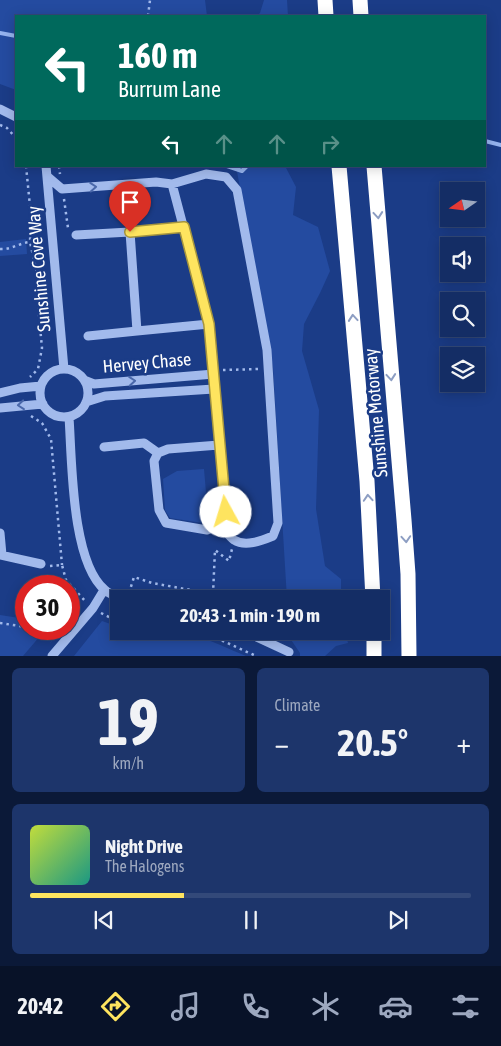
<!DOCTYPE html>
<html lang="en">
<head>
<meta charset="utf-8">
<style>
  :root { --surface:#142d65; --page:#1d356b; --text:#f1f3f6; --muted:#9da8bf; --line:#334979; --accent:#fee45f }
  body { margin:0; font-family:"Asap Condensed",sans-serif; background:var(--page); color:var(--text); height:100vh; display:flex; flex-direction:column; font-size:19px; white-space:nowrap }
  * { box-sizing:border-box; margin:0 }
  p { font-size:16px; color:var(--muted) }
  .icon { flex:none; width:28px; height:28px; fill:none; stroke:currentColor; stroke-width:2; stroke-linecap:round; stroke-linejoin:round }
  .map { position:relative; height:656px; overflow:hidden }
  .details { display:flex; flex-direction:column; gap:12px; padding:12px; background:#0b1938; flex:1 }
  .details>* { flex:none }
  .hud { position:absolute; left:15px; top:15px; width:471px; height:152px; border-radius:0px; box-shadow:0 2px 12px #0003,0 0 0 1px var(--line); background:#00695c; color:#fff; overflow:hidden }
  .needle { width:32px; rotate:256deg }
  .tools { position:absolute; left:440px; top:182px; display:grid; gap:10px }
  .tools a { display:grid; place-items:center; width:45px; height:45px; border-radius:0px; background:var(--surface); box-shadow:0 2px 12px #0003,0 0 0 1px var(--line); font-size:25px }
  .speed { position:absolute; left:15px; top:575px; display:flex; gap:10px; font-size:25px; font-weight:700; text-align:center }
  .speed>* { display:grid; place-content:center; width:65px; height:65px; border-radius:50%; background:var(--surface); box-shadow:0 2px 12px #0003,0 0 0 1px var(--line); line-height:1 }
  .speed .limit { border:8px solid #d22; background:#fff; color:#111 }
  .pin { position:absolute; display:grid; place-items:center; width:42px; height:42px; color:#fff; margin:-51px -21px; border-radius:50% 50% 50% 0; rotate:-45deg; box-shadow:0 0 5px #0007 }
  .pin .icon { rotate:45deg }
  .me { position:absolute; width:55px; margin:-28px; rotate:354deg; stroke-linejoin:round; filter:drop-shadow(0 0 4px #0008) }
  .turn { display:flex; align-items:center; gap:18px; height:105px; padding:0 20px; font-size:22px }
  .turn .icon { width:65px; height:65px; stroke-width:2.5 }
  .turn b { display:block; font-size:35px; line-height:42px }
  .lanes { display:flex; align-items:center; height:48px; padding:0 20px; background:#0003; justify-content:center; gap:25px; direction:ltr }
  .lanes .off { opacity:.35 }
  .big { font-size:38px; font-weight:700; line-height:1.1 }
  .details .tile { flex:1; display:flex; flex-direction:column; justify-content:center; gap:8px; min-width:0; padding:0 18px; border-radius:8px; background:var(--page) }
  .details .dial { align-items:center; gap:0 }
  .dial b { font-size:65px; line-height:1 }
  .song { display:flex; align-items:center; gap:15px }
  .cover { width:60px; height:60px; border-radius:8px; background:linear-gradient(135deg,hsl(70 70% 55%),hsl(170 70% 35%)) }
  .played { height:5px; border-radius:2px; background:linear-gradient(90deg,var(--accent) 35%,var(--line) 35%) }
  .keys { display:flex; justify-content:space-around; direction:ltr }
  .heat { display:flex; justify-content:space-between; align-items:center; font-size:28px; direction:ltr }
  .details .tiles { flex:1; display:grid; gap:12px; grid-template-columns:1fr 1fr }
  .tile:last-child { grid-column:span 2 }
  .trip { position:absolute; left:110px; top:590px; width:280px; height:50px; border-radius:0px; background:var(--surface); box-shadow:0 2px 12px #0003,0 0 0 1px var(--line); font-weight:700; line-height:50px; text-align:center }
  .menu { display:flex; height:80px; justify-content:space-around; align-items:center; background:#081228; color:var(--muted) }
  .menu .icon { width:35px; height:35px }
  .menu .current { color:var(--accent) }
  .menu b { font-size:22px; color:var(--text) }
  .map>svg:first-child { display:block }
  .green { fill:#244ba0 }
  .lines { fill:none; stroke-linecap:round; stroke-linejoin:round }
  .stream { stroke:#95b3ee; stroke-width:4 }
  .path { stroke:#a2baec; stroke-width:2.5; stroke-dasharray:2.5 4; stroke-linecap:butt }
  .minor { stroke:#a2baec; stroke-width:9 }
  .highway { stroke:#fff; stroke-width:15 }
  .oneway { stroke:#4a68aa }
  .oneway2 { stroke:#8d9ec3 }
  .route-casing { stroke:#a5943e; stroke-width:12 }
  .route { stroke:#fee45f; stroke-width:9 }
  .labels { text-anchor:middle; stroke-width:5; stroke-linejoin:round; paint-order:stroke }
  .street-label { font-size:18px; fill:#fff; stroke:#1b3c87 }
</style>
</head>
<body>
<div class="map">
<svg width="501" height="656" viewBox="0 0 501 656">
  <rect width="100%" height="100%" fill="#1b3c87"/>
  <!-- green -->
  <path class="green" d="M0,0h205l2,16h-191v74l-16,-6z
    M264,0h23l1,16h-31l3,-3z
    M236,166h49l11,21 -3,28 25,12 12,44 -10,22 -16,31 -2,27 17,59 -3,99 9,57 16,13v20h-54l-14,-231z
    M26,239l1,15 -27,2v-14z
    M204,469l4,47 -5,7 -33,-5 -5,-8 -2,-31 14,-8z
    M0,615l26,4v10h20l-23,27h-23z
    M102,621l17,6v4c25,0 52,-1 77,5 17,5 33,13 50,20h-172z
    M285,631h60l3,12 -12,3 -11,10h-25v-3z"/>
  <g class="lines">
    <!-- stream -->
    <path class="stream" d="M0,33l16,3
      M485,141l16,4
      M227,166l15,5 5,-5"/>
    <!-- path -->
    <path class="path" d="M148,16l2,-16
      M0,125l7,3 9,10
      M26,166l5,50 -1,26 8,36 -1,16 5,54 -4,21 -8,8
      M59,166l1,8
      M64,199l4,29
      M0,249c11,1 19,-6 30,-7
      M223,370l37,-1
      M31,416l11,7 9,16 11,126
      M50,566l12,-1 4,15 20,22
      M129,593l5,-16 18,6 61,11 2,-44 14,11 3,-12
      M69,611l12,-14
      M101,613l18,9
      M0,623l26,4
      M39,629l10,1 4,-1
      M49,630l-1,8 3,4
      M191,631l21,5 44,20"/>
    <!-- minor -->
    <path class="minor" d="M0,109l16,8
      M46,166l18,203
      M48,177l14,12 94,-7 16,2 34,-10 20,3 11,13 30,160 11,173 -5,13c-12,5 -28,11 -39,4 -5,-4 -10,-11 -14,-15
      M172,184l37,140 17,188 -6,13
      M130,232l54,-5
      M76,235l54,-3 7,99 -49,5
      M137,331l72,-7
      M40 393a24 24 0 1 1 48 0a24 24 0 1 1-48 0Z
      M84,380l10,4 120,-10
      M0,393l20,-5 21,-2
      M86,402l19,-6 109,-7
      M0,408l43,-4
      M69,417c3,42 2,145 36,173 4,4 11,6 17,9
      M219,445l-51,4 -10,4 -4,8 5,49 7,13 41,7 13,-5
      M104,447l40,-4 14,10
      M0,533l2,22
      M0,555l41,9
      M244,631l45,21
      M52,656l41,-48 11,-18"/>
    <!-- highway -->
    <path class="highway" d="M325,0l1,16
      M360,0l1,16
      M339,166l28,315 6,118
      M374,166l30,354 4,54 1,82
      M374,656v-25"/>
  </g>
  <!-- one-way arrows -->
  <defs><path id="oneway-chevron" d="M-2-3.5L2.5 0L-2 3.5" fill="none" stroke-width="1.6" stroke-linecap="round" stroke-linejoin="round" transform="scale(1.25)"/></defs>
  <g class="oneway">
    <use href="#oneway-chevron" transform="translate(93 187) rotate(-4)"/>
    <use href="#oneway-chevron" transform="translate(132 381) rotate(-5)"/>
    <use href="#oneway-chevron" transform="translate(21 405) rotate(175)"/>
  </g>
  <g class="oneway2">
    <use href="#oneway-chevron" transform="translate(378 215) rotate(85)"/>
    <use href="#oneway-chevron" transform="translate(353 318) rotate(-95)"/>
    <use href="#oneway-chevron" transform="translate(391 377) rotate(85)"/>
    <use href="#oneway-chevron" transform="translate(368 498) rotate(-94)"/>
    <use href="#oneway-chevron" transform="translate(406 539) rotate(86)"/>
  </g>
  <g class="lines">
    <defs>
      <path id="route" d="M130,232l54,-5 25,97 17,188"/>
    </defs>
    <!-- route casing -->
    <use href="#route" class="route-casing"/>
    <!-- route -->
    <use href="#route" class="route"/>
  </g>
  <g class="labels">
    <!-- street labels -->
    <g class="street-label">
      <text transform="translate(39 269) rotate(-95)" y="6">Sunshine Cove Way</text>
      <text transform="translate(147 363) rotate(-5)" y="6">Hervey Chase</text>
      <text transform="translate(376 413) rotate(-95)" y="6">Sunshine Motorway</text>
    </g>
  </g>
</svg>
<div class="tools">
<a><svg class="needle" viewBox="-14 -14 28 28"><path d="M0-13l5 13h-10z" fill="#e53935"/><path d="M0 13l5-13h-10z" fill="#9da8bf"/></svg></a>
<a><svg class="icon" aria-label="sound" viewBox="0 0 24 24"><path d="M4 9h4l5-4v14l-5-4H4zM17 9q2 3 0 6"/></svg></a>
<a><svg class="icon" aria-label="search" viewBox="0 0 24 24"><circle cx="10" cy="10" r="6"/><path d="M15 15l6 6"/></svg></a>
<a><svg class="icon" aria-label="layers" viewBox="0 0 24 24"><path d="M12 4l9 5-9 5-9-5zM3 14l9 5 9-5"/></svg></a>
</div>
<div class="speed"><div class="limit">30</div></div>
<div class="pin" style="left:130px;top:232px;background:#d93025"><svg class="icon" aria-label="arrive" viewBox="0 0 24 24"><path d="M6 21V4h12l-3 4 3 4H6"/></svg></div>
<svg class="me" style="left:226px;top:512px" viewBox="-20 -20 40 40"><circle r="19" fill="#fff"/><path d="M0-13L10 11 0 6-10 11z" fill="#fee45f"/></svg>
<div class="trip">20:43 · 1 min · 190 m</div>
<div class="hud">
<div class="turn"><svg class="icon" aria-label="left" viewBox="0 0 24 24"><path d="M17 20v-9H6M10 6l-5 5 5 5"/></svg><div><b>160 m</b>Burrum Lane</div></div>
<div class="lanes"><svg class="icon" aria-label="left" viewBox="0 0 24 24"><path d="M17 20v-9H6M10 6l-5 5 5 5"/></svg><svg class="icon off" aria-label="ahead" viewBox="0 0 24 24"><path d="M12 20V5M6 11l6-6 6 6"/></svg><svg class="icon off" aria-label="ahead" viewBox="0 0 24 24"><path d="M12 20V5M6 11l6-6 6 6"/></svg><svg class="icon off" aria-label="right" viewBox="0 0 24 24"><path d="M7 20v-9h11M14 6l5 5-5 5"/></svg></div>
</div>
</div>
<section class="details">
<div class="tiles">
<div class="tile dial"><b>19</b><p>km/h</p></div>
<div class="tile"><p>Climate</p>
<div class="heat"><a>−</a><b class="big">20.5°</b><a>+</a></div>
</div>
<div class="tile">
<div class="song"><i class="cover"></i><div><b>Night Drive</b><p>The Halogens</p></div></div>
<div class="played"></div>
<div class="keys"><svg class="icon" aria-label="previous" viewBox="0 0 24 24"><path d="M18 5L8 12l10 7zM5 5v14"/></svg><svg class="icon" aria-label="pause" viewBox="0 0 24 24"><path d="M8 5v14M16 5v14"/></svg><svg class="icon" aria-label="next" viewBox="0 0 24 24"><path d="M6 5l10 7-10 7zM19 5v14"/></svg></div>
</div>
</div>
</section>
<nav class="menu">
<b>20:42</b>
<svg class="icon current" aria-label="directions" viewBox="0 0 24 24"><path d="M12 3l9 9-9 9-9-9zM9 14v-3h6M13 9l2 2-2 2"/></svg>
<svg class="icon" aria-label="music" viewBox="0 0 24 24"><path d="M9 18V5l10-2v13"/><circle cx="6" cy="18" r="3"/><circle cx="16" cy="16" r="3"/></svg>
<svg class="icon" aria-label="phone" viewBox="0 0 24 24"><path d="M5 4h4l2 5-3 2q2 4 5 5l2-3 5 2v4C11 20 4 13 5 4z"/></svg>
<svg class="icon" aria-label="climate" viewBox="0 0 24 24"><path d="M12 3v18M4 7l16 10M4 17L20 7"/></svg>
<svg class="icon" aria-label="car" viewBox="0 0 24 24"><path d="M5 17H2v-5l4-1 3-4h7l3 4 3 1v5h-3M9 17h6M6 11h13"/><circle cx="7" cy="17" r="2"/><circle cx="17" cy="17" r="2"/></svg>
<svg class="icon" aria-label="filters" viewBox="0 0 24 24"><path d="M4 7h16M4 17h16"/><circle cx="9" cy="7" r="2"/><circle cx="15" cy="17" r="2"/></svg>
</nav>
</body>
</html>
